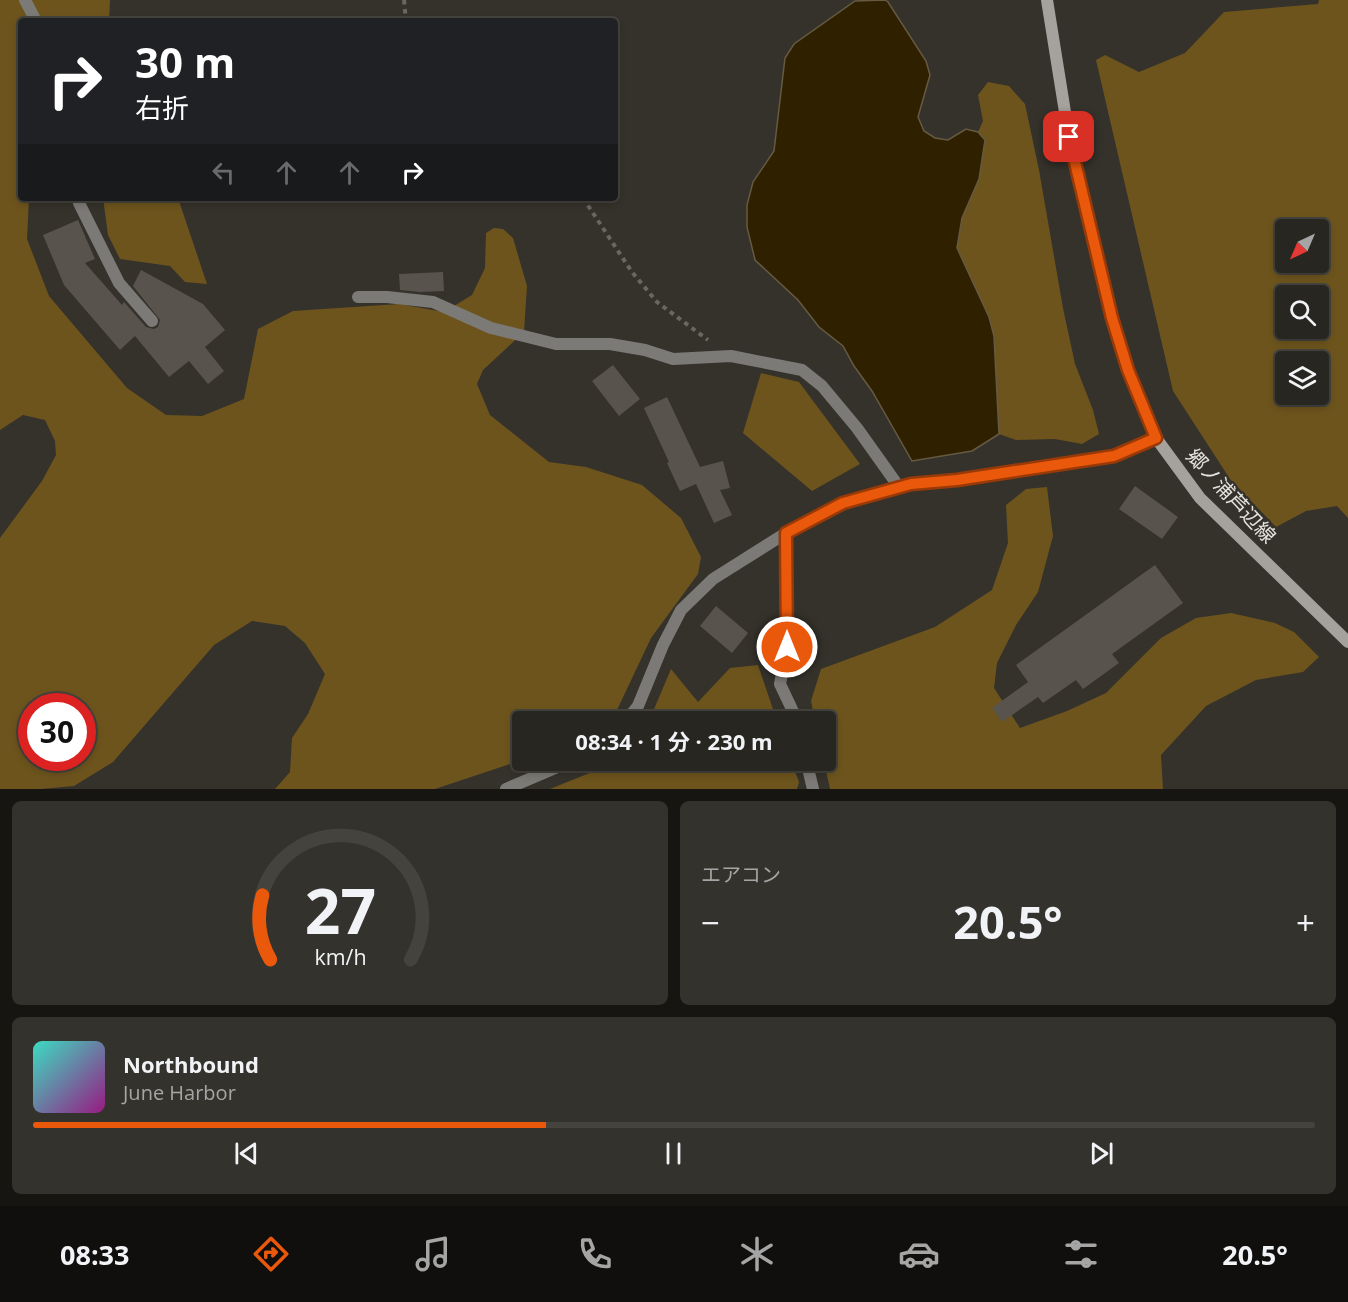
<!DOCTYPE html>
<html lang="ja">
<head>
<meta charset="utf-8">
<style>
  :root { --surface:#282620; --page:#34322d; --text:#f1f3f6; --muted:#a5a5a5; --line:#44433e; --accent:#ea580c }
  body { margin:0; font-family:"Open Sans","Noto Sans JP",sans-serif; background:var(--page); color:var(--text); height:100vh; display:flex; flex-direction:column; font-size:22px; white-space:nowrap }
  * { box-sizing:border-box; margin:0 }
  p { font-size:20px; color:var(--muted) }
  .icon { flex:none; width:33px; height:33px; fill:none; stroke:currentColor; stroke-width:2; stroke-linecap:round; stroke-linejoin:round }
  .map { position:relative; height:789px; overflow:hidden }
  .sheet { display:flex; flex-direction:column; gap:12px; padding:12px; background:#161512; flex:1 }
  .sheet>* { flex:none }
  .top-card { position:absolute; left:18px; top:18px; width:600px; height:183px; border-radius:6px; box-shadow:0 3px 9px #0003,0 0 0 2px var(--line); background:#202124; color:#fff; overflow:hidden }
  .needle { width:39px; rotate:224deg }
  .fabs { position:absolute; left:1275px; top:219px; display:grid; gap:12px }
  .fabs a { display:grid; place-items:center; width:54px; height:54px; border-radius:6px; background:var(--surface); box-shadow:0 3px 9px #0003,0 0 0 2px var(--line); font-size:30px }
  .speed { position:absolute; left:18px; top:693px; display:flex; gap:12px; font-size:30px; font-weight:700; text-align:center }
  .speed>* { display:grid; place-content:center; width:78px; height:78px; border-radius:50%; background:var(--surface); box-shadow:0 3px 9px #0003,0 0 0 2px var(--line); line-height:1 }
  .speed .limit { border:9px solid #d22; background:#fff; color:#111 }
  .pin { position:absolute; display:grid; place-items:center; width:51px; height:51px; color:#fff; margin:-26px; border-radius:12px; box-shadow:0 3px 9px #0006 }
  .me { position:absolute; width:66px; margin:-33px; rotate:0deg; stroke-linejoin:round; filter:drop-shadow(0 0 4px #0008) }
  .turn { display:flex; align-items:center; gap:21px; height:126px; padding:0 18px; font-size:27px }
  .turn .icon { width:78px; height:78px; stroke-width:2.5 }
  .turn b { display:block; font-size:42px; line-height:51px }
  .lanes { display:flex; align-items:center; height:57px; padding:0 18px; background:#0003; justify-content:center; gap:30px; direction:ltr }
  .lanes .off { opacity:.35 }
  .big { font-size:45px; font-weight:700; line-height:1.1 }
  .sheet .card { flex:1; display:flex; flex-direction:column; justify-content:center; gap:9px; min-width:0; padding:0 21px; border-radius:9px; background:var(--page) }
  .sheet .dial { align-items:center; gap:0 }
  .dial svg { height:156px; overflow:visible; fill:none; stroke:var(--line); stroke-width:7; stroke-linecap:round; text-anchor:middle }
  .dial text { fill:var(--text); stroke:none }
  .song { display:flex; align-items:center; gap:18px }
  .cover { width:72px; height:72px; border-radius:9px; background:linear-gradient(135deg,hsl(170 70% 55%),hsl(310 70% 35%)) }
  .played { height:6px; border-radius:3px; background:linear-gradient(90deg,var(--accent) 40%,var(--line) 40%) }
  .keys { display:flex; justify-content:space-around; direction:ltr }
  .heat { display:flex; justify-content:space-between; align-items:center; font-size:33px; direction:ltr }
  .sheet .tiles { flex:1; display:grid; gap:12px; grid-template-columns:1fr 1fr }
  .card:last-child { grid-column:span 2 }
  .trip { position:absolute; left:512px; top:711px; width:324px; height:60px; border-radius:6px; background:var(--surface); box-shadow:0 3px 9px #0003,0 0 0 2px var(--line); font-weight:700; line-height:60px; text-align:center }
  .menu { display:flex; height:96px; justify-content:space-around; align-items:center; background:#100f0d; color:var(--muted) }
  .menu .icon { width:42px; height:42px }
  .menu .on { color:var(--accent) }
  .menu b { font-size:27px; color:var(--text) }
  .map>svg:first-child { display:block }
  .green { fill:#6d541d; fill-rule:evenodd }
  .water { fill:#2f2000; stroke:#665a43; stroke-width:1.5 }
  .building { fill:#58544d }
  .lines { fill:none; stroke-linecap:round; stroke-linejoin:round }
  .path { stroke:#6a6761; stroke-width:4; stroke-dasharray:4.5 4.5; stroke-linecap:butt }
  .service { stroke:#7c7a77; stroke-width:12 }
  .minor { stroke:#7c7a77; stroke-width:12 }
  .secondary { stroke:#a5a29d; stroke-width:12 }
  .route-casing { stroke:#983908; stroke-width:15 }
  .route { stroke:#ea580c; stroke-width:10 }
  .labels { text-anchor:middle; stroke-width:4.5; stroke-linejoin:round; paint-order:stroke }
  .street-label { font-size:20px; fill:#e5e3df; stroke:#35322b }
</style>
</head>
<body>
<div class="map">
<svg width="1348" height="789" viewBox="0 0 1348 789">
  <rect width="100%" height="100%" fill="#35322b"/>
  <!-- green -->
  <path class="green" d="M0,0h110l-1,21h-88v177h8l-2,41 22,57 78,92 39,27 36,1 42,-17 14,-70 35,-18 106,-7 45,8 28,-17 13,-27 1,-35 8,-5 9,1 10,9 14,48 -3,46 -41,38 -6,14 13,31 59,47 37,5 56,18 39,33 20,39 -3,17 -47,64 -34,72 -13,11 -82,1v38l-87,29h-160l15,-17 2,-34 16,-24 17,-40 -20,-31 -20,-17 -33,-5 -38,24 -101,117 -39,24 -33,3h-41v-251l42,-57 14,-26 -1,-14 -10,-21 -22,-5 -23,15zM32,706h50v52h-50z
    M1319,0h29v518l-11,-12 -31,5 -30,16 -46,-48 -57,-88 -77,-331 9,-5 34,17 46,-19 39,-41 94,-8zM1286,230h32v32h-32zM1286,296h32v32h-32zM1286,362h32v32h-32z
    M988,82l21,4 16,18 14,66 24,138 12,56 18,46 6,24 -17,10 -27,-5 -39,1 -17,-6 -5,-98 -5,-19 -32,-69 5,-30 17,-39 6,-38 -7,-9 5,-11 -5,-26z
    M103,198h75l29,86 -22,-2 -15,-16 -50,-7 -12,-24z
    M761,373l38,9 61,82 -48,27 -69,-58z
    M1047,487l6,49 -15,56 -22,33 -19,38 -3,25 26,40 47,-17 39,-18 55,-55 35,-20 35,-5 44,10 19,9 25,25 -16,15 -47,8 -50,26 -45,49 2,34h-333l-6,-28 1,-39 -10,-1 -4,-20 10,-32 114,-42 57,-37 16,-47 -2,-38 20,-16z
    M758,665l19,56h-128l22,-52 27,33 32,-34z
    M607,760l184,1 8,21 -2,7h-247l42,-17z"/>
  <!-- water -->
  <path class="water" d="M885,0l3,2 38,59 4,14 -12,42 6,14 11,7 13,2 18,-11 12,3 7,8 -6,39 -17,39 -5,30 32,69 5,19 5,98 -27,17 -60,10 -40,-70 -18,-25 -11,-20 -24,-19 -21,-27 -43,-40 -8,-33v-22l6,-23 21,-31 11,-93 9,-14 61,-43z"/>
  <!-- building -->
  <path class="building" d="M78,220l17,39 -10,4 37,42 2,-3 22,25 8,2 4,-2 2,-7 -27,-34 8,-16 62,34 22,26 -20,17 19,24 -16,13 -19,-23 -20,16 -34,-41 -15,14 -56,-65 -21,-50z
    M443,272l1,19 -24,1 -20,-2 -1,-16z
    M613,365l27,34 -21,17 -27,-35z
    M667,397l33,70 23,-6 7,27 -10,2 12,25 -18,8 -18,-39 -16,7 -13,-28 2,-1 -25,-54z
    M1135,486l43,31 -16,22 -43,-30z
    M1155,565l28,38 -71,51 7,9 -36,26 -7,-9 -33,23 -5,-6 -36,25 -10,-14 36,-26 -12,-17z
    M716,606l32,27 -16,20 -32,-27z"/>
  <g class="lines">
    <!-- path -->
    <path class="path" d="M404,0l2,21
      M583,198l49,74 25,30 51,38"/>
    <!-- service -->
    <path class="service" d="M25,0l11,21
      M80,198l-1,5 40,80 33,38
      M358,297h29l46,5 58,26 65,16h54l35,6 28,9 58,-3 71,14 20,16 35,42 42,59"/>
    <!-- minor -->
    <path class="minor" d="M786,533l1,114 -7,37 18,38
      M625,722l13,-16 25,-61 18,-35 32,-31 73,-46 57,-30 68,-19 47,-5 156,-23 42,-18
      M806,760l7,29
      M506,789l68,-29"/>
    <!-- secondary -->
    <path class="secondary" d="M1047,0l22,137 42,181 17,52 28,68 44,60 148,144"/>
  </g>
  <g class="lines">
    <defs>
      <path id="route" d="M787,647l-1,-114 57,-30 68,-19 46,-4 157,-24 42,-18 -28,-68 -16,-52 -43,-181"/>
    </defs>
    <!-- route casing -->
    <use href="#route" class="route-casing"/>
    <!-- route -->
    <use href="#route" class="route"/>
  </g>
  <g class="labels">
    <!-- street labels -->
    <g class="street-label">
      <text transform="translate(1231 496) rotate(47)" y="7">郷ノ浦芦辺線</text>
    </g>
  </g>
</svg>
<div class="fabs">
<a><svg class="needle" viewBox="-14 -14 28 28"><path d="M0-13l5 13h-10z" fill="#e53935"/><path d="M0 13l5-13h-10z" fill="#a5a5a5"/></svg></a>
<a><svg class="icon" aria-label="search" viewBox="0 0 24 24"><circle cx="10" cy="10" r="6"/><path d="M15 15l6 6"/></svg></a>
<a><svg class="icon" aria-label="layers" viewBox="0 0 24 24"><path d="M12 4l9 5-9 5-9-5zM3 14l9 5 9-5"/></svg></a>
</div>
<div class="speed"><div class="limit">30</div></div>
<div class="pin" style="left:1069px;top:137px;background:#d93025"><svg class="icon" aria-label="arrive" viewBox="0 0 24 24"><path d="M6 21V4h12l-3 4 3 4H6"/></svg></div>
<svg class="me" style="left:787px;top:647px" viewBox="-20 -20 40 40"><circle r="17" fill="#ea580c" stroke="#fff" stroke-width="3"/><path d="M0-11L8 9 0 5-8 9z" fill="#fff"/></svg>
<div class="trip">08:34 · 1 分 · 230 m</div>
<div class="top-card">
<div class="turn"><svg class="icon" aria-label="right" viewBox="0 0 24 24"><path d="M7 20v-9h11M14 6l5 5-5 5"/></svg><div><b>30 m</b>右折</div></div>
<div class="lanes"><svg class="icon off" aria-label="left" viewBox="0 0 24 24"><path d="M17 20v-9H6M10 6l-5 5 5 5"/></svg><svg class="icon off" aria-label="ahead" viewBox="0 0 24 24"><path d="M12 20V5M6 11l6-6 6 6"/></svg><svg class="icon off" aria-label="ahead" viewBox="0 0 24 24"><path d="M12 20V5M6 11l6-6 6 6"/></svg><svg class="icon" aria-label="right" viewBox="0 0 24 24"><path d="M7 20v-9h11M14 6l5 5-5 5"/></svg></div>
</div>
</div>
<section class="sheet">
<div class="tiles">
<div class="card dial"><svg viewBox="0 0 100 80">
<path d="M14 69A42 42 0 1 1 86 69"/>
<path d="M14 69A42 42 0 0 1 10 36" stroke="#ea580c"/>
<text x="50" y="56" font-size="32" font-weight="700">27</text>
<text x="50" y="72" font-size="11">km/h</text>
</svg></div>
<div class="card"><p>エアコン</p>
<div class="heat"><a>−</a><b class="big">20.5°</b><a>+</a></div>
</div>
<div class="card">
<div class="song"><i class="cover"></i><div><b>Northbound</b><p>June Harbor</p></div></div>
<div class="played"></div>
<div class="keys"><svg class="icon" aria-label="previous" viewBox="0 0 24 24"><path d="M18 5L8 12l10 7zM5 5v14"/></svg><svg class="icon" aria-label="pause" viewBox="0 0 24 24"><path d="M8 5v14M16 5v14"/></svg><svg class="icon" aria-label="next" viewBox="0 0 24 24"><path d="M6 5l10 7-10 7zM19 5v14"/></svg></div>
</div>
</div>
</section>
<nav class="menu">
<b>08:33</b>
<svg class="icon on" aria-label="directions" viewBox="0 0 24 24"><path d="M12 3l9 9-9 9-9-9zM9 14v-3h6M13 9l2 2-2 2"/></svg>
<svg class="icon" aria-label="music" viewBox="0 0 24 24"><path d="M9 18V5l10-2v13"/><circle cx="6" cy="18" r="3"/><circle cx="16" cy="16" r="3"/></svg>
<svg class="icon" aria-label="phone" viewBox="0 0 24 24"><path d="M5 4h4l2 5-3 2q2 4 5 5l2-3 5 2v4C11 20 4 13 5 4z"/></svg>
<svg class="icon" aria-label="climate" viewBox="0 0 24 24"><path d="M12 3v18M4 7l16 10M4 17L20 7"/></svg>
<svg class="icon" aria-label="car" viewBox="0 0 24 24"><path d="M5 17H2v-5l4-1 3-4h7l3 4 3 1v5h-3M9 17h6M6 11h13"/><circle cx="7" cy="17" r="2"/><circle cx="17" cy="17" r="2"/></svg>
<svg class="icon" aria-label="filters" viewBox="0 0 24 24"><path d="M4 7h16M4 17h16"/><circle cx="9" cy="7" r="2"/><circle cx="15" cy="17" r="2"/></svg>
<b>20.5°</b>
</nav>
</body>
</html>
